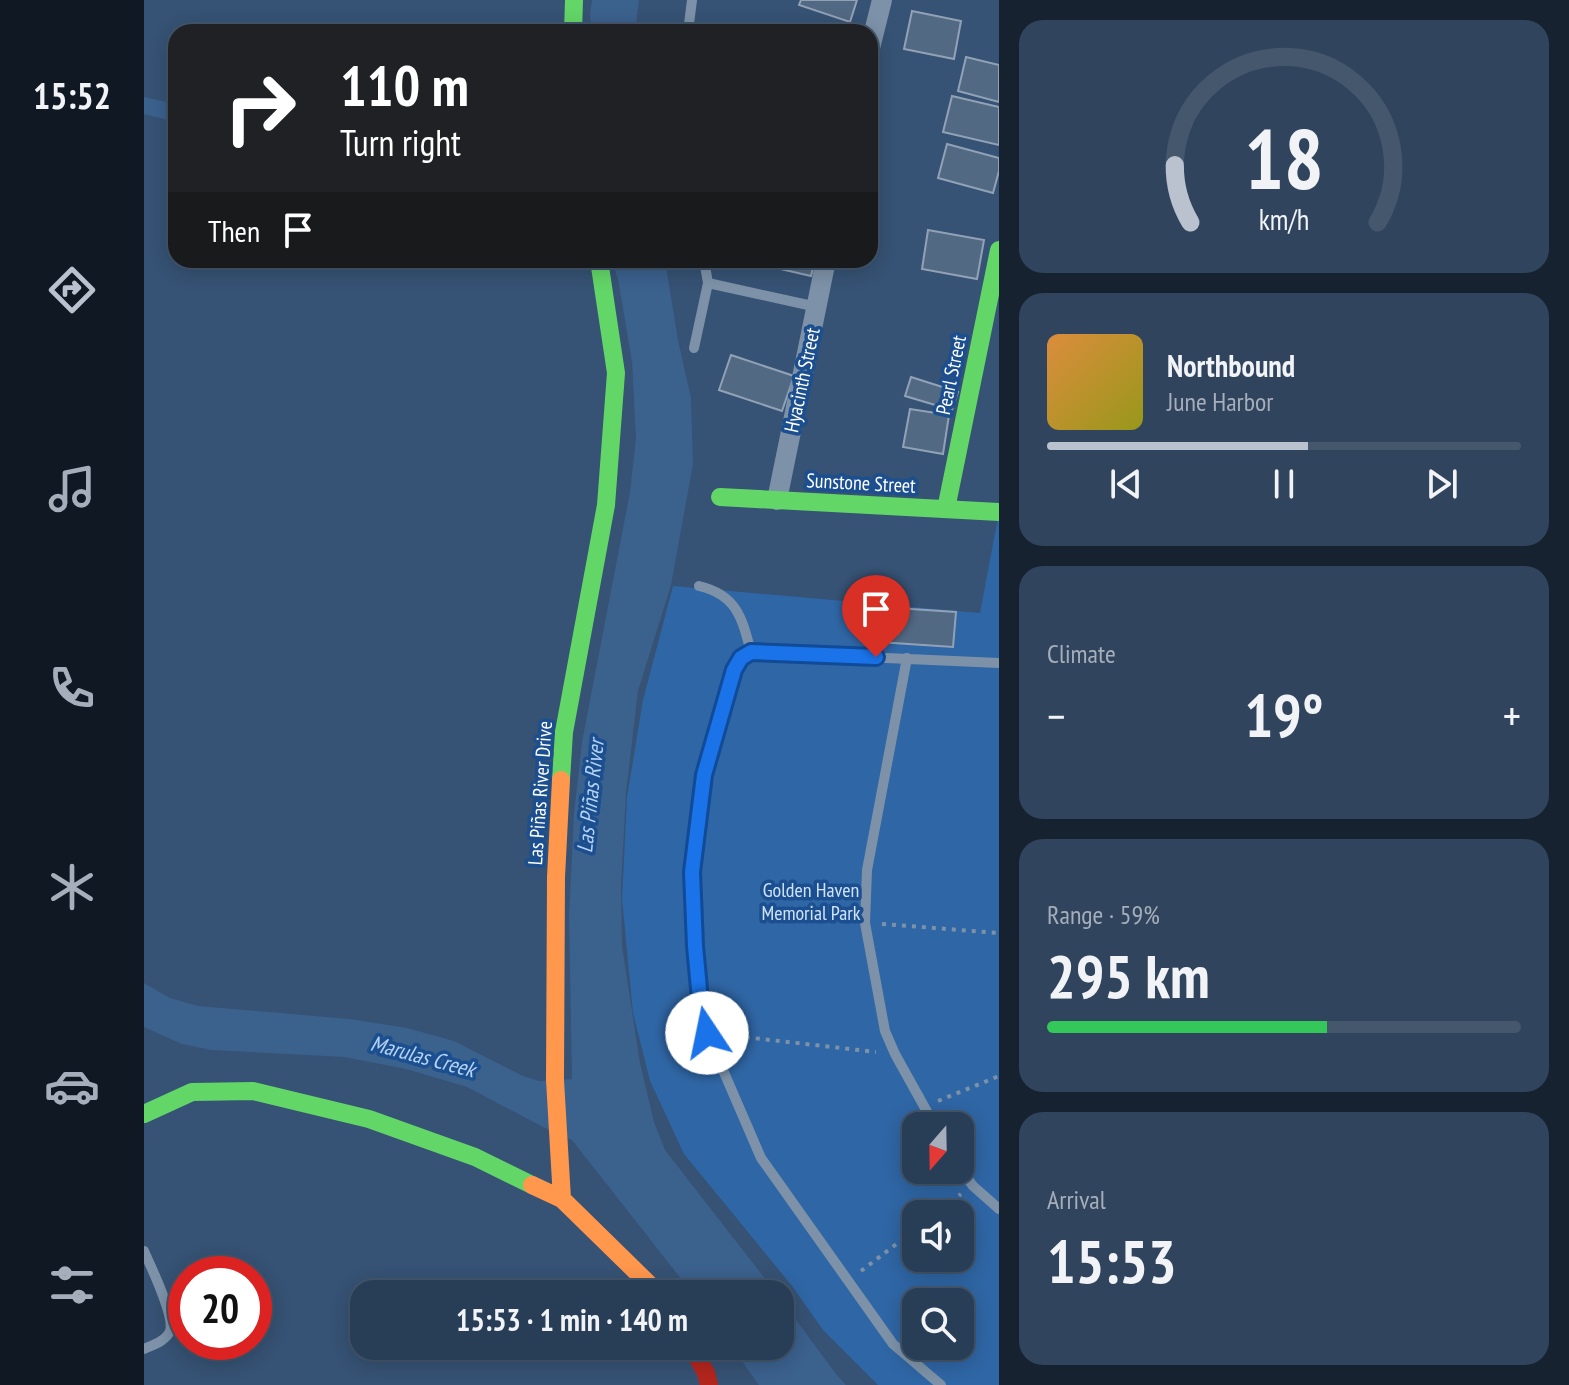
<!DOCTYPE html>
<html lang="en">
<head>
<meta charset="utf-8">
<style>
  :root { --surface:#283e57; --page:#30455d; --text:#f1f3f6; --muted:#a5aeba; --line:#44576d; --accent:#b9c2ce }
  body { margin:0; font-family:"PT Sans Narrow",sans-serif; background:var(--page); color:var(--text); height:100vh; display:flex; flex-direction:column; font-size:30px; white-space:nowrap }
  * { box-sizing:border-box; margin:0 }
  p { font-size:26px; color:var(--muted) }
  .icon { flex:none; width:44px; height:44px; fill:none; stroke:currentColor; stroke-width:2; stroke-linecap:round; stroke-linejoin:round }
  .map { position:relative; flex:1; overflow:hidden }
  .details { display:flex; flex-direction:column; gap:20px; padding:20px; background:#162230; width:570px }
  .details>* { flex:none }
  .guide { position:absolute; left:24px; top:24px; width:710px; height:244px; border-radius:24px; box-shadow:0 4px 20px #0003,0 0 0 2px var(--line); background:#202124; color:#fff; overflow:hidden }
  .needle { width:52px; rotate:200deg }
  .fabs { position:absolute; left:758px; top:1112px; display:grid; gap:16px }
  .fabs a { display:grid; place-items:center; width:72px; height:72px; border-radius:16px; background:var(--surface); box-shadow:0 4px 20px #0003,0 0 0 2px var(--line); font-size:40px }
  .speed { position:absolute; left:24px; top:1256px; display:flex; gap:16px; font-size:40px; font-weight:700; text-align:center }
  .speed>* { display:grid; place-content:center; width:104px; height:104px; border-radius:50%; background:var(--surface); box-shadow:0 4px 20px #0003,0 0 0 2px var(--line); line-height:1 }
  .speed .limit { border:12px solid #d22; background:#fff; color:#111 }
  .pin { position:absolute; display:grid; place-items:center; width:68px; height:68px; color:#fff; margin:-82px -34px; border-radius:50% 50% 50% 0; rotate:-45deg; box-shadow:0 0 8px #0007 }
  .pin .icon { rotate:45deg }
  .me { position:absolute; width:88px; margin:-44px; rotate:349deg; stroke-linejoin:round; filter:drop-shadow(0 0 6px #0008) }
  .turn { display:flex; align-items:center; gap:28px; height:168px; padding:0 40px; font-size:36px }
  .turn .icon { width:104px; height:104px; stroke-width:2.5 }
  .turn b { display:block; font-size:56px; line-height:68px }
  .then { display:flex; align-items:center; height:76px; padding:0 40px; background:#0003; gap:16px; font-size:30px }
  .big { font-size:60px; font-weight:600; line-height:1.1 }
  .details .tile { flex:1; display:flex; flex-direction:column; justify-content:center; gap:12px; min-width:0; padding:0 28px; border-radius:24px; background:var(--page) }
  .details .dial { align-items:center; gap:0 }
  .dial svg { height:208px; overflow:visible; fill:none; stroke:var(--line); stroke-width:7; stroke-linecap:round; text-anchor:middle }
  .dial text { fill:var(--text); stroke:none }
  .song { display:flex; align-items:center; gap:24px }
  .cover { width:96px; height:96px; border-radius:12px; background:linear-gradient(135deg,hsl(30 70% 55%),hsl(60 70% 35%)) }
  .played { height:8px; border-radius:4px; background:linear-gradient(90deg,var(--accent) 55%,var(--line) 55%) }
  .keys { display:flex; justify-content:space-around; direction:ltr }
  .heat { display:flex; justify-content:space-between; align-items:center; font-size:44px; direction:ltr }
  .charge { height:12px; border-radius:6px; background:linear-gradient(90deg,#34c759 59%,var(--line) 0) }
  .trip { position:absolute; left:206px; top:1280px; width:444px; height:80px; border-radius:24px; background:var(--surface); box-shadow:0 4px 20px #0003,0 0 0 2px var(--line); font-weight:600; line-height:80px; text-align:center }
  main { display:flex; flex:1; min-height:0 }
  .tabs { display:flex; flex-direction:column; width:144px; justify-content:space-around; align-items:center; background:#101923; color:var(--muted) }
  .tabs .icon { width:56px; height:56px }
  .tabs .selected { color:var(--accent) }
  .tabs b { font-size:36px; color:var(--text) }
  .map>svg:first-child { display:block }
  .green { fill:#2f66a5; fill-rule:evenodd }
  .water { fill:#3b618d }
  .building { fill:#526984; stroke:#92a2b6; stroke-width:2 }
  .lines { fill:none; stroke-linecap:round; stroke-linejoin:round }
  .path { stroke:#7d92a8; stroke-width:4; stroke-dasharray:4 6; stroke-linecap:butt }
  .lane { stroke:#7d92a8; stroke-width:10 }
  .street { stroke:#7d92a8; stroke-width:20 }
  .fast { stroke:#63d668; stroke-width:18 }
  .slow { stroke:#ff974d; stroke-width:18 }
  .jam { stroke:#b3261e; stroke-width:18 }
  .route-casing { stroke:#114b97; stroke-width:20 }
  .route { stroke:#1a73e8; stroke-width:14 }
  .labels { text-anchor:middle; stroke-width:7; stroke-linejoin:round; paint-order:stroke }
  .street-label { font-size:20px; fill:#fff; stroke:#1b4f8f }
  .park-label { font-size:20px; fill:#cfe3fa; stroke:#1b4f8f }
  .water-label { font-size:22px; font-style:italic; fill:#b5d3f5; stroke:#1b4f8f }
</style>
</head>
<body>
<main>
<nav class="tabs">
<b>15:52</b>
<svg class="icon selected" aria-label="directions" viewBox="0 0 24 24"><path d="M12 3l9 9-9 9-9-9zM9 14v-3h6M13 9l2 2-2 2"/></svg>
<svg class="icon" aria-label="music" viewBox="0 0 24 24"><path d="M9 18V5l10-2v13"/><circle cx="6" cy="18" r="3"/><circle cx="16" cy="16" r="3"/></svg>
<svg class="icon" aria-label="phone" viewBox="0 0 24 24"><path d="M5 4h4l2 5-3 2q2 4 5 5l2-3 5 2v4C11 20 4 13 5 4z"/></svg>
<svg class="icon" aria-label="climate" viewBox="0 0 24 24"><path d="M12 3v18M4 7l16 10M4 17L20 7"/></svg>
<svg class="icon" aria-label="car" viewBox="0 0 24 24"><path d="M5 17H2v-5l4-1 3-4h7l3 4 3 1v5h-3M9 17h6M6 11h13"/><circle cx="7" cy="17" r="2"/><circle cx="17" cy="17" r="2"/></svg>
<svg class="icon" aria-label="filters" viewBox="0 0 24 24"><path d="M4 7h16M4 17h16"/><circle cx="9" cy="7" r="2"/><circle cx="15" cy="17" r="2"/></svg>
</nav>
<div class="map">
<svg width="855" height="1385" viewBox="0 0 855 1385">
  <rect width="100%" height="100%" fill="#365274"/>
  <!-- green -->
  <path class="green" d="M855,512v873h-121l-55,-55 -31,-44 -108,-132 -34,-73 -17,-68 -11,-114 5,-102 16,-97 30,-114 307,27zM772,1126h44v44h-44zM772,1214h44v44h-44zM772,1302h44v44h-44z"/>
  <!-- water -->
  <path class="water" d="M448,0h47l-4,32h-43l-2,-18z
    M0,97l32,7v18l-32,-8z
    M468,260h53l13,80 13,58 2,66 -22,121 -33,106 -12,102 -5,95 1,58 18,117 14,59 11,28 112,144h-84l-121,-154 -29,-13 -76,-40 -61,-18 -62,-12 -133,-7 -29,-6 -38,-17v-44l26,15 28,8 152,13 57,9 47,13 69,35 16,5 33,-2 -3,-163 5,-102 8,-72 48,-250 6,-54 -4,-76 -14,-83z
    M636,1298l56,76 10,11h-87l-28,-39h49z"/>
  <!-- building -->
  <path class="building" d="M657,0h56l-7,22 -51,-17z
    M768,11l49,10 -7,38 -50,-10z
    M822,57l33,8v37l-41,-11z
    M808,96l47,11v38l-56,-13z
    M803,144l52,14v13l-6,22 -55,-15z
    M784,230l56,10 -7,39 -55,-10z
    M616,260h55l-4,16 -52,-12z
    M587,355l63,21 -12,35 -63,-21z
    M767,377l47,15 -6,18 -47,-14z
    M766,409l39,6 -6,39 -40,-7z
    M722,606l90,6 -3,35 -89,-6z"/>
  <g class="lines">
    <!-- path -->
    <path class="path" d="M738,924l117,9
      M582,1035l150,17
      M794,1101l61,-25
      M791,1214l26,-20
      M717,1271l55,-42"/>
    <!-- lane -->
    <path class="lane" d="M544,32l4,-32
      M564,283l109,24
      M550,348l14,-65 -4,-23
      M555,586c38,9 43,32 52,66
      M763,658l-40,212 -2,53 20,108 10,23 40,72
      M816,1168l13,18 26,23
      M0,1251c7,16 31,65 26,80 -4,10 -17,14 -26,18
      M797,1385l-48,-41 -132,-186 -54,-125 -6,-23 -6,-64 -3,-74 12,-97 30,-105 7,-12 10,-6 248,11"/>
    <!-- street -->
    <path class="street" d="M726,48l12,-48
      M633,500l49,-240"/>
    <!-- fast -->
    <path class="fast" d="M429,32l1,-32
      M576,497l279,15
      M802,509l53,-259
      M417,780l3,-48 42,-227 10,-132 -17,-113
      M0,1114l48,-22 61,-1 116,28 106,38 57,28"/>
    <!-- slow -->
    <path class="slow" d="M417,780l-5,97 -1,203 7,119
      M388,1185l30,14 97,95"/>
    <!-- jam -->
    <path class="jam" d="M547,1346l15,27 3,12"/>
  </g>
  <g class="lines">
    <defs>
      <path id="route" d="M563,1033l-6,-23 -6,-64 -3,-74 12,-97 30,-105 7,-12 10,-6 125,5"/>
    </defs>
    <!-- route casing -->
    <use href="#route" class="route-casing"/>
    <!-- route -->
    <use href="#route" class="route"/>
  </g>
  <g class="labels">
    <!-- street labels -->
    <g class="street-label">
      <text transform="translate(807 375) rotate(-78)" y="7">Pearl Street</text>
      <text transform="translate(658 380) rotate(-78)" y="7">Hyacinth Street</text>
      <text transform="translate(717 483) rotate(3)" y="7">Sunstone Street</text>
      <text transform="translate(396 793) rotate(-86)" y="7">Las Piñas River Drive</text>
    </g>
    <!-- park labels -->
    <g class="park-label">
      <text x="667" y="897">Golden Haven<tspan x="667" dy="23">Memorial Park</tspan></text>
    </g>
    <!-- water labels -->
    <g class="water-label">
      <text transform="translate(446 796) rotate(-84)" y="8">Las Piñas River</text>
      <text transform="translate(279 1056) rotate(15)" y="8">Marulas Creek</text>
    </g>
  </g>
</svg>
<div class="fabs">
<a><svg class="needle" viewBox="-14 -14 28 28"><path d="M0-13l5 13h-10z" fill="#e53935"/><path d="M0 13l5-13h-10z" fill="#a5aeba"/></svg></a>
<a><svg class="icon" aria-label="sound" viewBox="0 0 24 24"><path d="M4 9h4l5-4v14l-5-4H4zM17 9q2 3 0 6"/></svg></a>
<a><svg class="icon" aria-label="search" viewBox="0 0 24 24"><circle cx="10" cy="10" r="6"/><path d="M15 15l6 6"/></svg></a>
</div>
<div class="speed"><div class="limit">20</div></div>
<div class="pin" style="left:732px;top:657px;background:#d93025"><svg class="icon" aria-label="arrive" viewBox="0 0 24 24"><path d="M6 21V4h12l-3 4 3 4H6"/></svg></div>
<svg class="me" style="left:563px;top:1033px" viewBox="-20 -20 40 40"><circle r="19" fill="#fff"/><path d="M0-13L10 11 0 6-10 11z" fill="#1a73e8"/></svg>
<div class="trip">15:53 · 1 min · 140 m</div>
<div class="guide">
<div class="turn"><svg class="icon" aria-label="right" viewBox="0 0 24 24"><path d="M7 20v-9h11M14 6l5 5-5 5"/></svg><div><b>110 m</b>Turn right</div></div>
<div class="then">Then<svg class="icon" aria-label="arrive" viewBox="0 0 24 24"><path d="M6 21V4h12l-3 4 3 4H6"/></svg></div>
</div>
</div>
<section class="details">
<div class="tile dial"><svg viewBox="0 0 100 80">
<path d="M14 69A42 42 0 1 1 86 69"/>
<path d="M14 69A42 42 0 0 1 8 47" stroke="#b9c2ce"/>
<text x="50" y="56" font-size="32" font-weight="700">18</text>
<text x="50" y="72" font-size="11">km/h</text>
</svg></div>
<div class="tile">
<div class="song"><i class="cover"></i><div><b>Northbound</b><p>June Harbor</p></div></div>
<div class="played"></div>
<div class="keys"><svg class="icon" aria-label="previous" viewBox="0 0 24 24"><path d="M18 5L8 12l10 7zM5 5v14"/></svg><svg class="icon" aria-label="pause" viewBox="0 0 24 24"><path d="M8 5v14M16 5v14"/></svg><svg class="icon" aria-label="next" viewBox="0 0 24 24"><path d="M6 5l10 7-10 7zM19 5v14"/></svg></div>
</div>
<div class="tile"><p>Climate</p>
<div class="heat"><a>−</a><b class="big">19°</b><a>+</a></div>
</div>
<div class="tile"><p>Range · 59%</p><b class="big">295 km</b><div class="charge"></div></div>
<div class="tile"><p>Arrival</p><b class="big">15:53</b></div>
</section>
</main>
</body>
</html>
